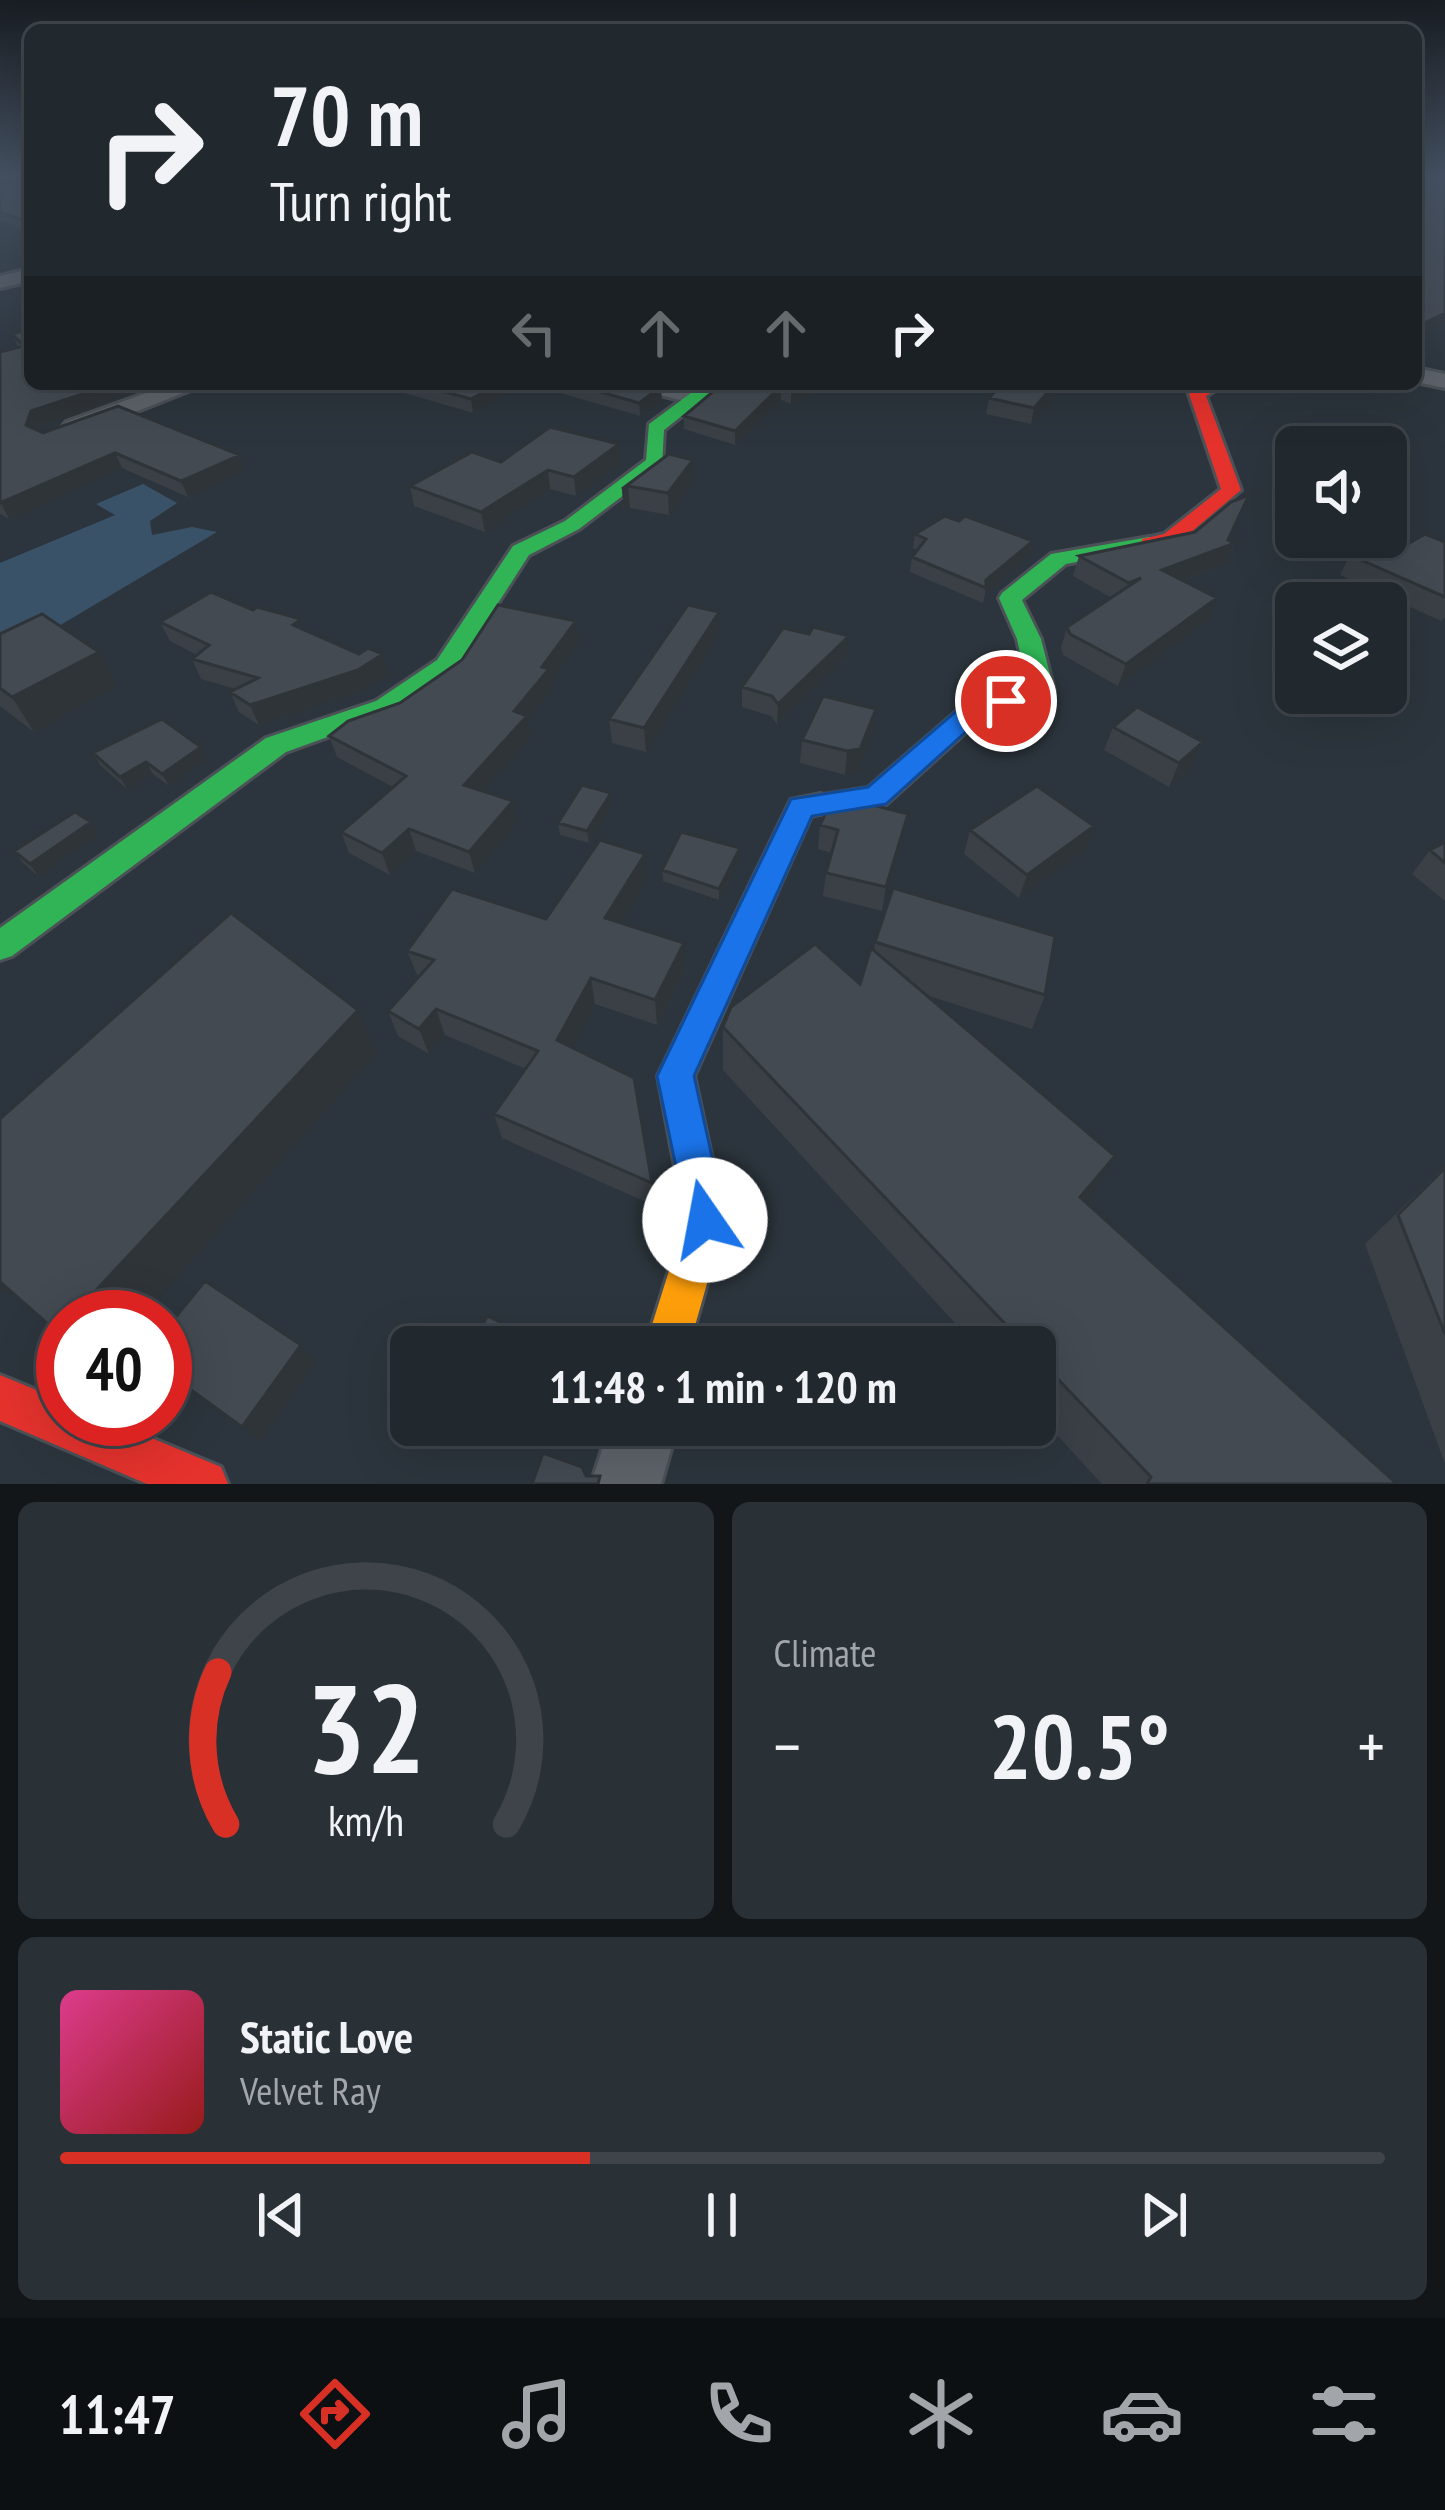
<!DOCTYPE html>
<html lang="en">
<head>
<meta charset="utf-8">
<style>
  :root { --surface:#21282e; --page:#293036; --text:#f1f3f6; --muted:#a2a6aa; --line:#3e444a; --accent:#d93025 }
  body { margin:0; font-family:"PT Sans Narrow",sans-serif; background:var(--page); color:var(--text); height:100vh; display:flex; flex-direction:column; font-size:45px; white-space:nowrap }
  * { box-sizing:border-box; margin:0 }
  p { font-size:39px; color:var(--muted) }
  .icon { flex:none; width:66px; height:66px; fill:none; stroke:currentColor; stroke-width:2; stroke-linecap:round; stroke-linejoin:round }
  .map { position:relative; height:1484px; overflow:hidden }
  .sheet { display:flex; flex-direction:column; gap:18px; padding:18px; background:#121619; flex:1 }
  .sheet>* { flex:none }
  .top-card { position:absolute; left:24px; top:24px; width:1398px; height:366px; border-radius:18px; box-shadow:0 12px 48px #0002,0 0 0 3px var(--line); background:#21282e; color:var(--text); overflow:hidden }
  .controls { position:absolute; left:1275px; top:426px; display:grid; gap:24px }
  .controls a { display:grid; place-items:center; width:132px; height:132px; border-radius:18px; background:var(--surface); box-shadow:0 12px 48px #0002,0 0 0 3px var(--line); font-size:60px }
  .speed { position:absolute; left:36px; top:1290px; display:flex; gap:24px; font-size:60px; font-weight:700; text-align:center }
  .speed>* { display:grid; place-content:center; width:156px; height:156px; border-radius:50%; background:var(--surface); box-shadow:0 12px 48px #0002,0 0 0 3px var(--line); line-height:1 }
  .speed .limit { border:18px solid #d22; background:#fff; color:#111 }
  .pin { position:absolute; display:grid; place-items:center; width:102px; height:102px; color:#fff; margin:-51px; border:6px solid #fff; border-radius:50%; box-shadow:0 3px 12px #0007 }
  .me { position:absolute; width:132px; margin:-66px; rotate:348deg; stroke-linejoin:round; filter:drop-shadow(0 0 9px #0008) }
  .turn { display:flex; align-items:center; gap:42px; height:252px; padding:0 48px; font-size:54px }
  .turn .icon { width:156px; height:156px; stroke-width:2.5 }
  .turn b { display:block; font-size:84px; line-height:102px }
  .lanes { display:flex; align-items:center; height:114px; padding:0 48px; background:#0003; justify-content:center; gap:60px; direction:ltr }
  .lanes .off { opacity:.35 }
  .big { font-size:90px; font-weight:700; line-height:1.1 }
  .sheet .card { flex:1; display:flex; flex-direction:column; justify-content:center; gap:18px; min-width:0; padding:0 42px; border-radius:18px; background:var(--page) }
  .sheet .dial { align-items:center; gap:0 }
  .dial svg { height:312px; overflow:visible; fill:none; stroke:var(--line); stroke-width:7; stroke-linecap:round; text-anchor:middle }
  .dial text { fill:var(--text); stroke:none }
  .song { display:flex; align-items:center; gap:36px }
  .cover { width:144px; height:144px; border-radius:18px; background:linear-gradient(135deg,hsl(330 70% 55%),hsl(0 70% 35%)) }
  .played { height:12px; border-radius:6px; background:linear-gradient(90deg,var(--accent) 40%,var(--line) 40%) }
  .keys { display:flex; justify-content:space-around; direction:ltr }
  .heat { display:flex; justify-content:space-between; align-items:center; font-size:66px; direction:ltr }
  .sheet .tiles { flex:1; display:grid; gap:18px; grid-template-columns:1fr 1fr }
  .card:last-child { grid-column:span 2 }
  .trip { position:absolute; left:390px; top:1326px; width:666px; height:120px; border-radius:18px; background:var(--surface); box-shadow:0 12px 48px #0002,0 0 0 3px var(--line); font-weight:700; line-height:120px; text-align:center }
  .tab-bar { display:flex; height:192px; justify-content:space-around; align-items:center; background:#0d1012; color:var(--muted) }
  .tab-bar .icon { width:84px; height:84px }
  .tab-bar .active { color:var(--accent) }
  .tab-bar b { font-size:54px; color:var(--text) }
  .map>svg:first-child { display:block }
  .water { fill:#3a5268 }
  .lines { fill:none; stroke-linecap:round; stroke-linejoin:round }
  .street-casing { stroke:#4b5157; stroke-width:6 }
  .fast-casing { stroke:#4b5157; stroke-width:6 }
  .slow-casing { stroke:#4b5157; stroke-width:6 }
  .jam-casing { stroke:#4b5157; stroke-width:6 }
  .street { fill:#5d6369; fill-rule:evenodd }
  .fast { fill:#30b455; fill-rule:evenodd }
  .slow { fill:#ff9f0a; fill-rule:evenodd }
  .jam { fill:#e5322d; fill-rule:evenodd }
  .wall { fill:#3a4046 }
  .shaded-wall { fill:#2f3439 }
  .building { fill:#434a51; stroke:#2f3439; stroke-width:3 }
  .route { fill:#1a73e8; stroke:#114b97; stroke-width:3 }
</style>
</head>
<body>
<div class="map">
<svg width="1445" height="1484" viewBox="0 0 1445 1484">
  <rect width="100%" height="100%" fill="#2c353d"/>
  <!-- water -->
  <path class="water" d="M143,484l34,19 -27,18 2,14 40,-8 25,5 -217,129v-98l115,-48 -19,-11z"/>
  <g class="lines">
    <defs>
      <path id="street" d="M30,269v12l-30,7v-12z
        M1416,368l29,6v14l-29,-6z
        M171,384h35l-122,48 -9,3 -13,-8 4,-5z
        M633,384h41l34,13 -12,7 -59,-15z
        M610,1425h68l-17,59h-70z"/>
      <path id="fast" d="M703,384h19l-58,46 -2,36 -83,63 -50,26 -74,115 -61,43 -108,39 -274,204 -12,4v-32l266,-190 110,-37 61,-41 76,-114 52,-25 81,-61 3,-36z
        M1149,537l11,6 -4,4 -90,17 -44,36 19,39 13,51 -4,6 -70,23 -94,85 -65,10 -10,-3 -4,-7 4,-7 57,-9 94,-81 65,-21 -10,-47 -18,-41 3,-5 49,-39z"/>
      <path id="slow" d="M821,794l10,3 4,7 -4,7 -20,5 -117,260 31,144 -36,127h-44l40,-127 -27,-144 133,-276z"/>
      <path id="jam" d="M1203,384h21l-18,12 35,94 -63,53 -36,4v-8l22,-5 57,-45 -32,-95z
        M0,1375l63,26v18h43l115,48 7,17h-81l-147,-63z"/>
    </defs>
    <!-- street casing -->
    <use href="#street" class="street-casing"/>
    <!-- fast casing -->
    <use href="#fast" class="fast-casing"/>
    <!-- slow casing -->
    <use href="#slow" class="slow-casing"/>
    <!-- jam casing -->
    <use href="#jam" class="jam-casing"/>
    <!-- street -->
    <use href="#street" class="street"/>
    <!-- fast -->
    <use href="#fast" class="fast"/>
    <!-- slow -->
    <use href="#slow" class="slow"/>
    <!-- jam -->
    <use href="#jam" class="jam"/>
  </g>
  <!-- wall -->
  <path class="wall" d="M0,175h30v56l-30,-11v-33l20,-4 -20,-6z
    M30,329v55h131l-122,42 -2,4 6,3 197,22 5,16 -57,26 -66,-29 -113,51 -9,-5v-162l18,-5 -6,-13z
    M393,384h130l-50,29 -79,-23z
    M529,384h121l12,16 -22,16z
    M722,384h111l-42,20 -10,-4 -46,45 -51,-16v-13z
    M1002,384h63l-34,40 -45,-10 3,-16z
    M619,444l2,19 -45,33 -26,-7 -65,43 -71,-26 -4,-20 91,-24z
    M693,460l1,21 -25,34 -39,-7 -6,3 -2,-22z
    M1241,515l-12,25 6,3 -9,21 -44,17 27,38 -91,67 -55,-31 -2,-7 6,-21 45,-29 -39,-22 6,-20 116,-24z
    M915,534l114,21 -44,38 -2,10 -73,-31 2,-15 6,-7 -5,-2z
    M1445,542v76l-4,3 -101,-46 10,-20 54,-9z
    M719,612v22l-73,118 -34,-9 -3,-24z
    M160,622l145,8 54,24h24l6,20 -25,16 -105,35 -20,-13 -9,-20 6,-3 -35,-10 -9,-20 5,-4 -27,-14z
    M0,634l99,18 18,35 -83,45 -34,-26z
    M809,634l37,22 -69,68 -6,-8 -29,-9v-20z
    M579,642l-28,39 1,9 -24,30 3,17 -48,54 35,31 -43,51 -59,-22 -26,24 -41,-22 -8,-21 52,-45 -56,-30 -8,-21z
    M1113,727l90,15 -11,24 -23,21 -65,-37z
    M873,732l-16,41 -12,2 -45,-12 2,-23z
    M93,753l114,6 -38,27 -16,-12 -26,15 -27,-24z
    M612,805l-23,38 -29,-8 -2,-12z
    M820,825l83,13 -21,73 -59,-15 3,-23 6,-20 -14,-4z
    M970,830l115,20 -66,48 -55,-44z
    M99,834l-61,42 -15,-13 -9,-12z
    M1445,842v59l-33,-27 18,-24z
    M740,860l-21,40 -56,-19 -1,-11z
    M647,881l-26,42 64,46 -28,56 -62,-21 -23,44 80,135 3,23 -153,-68 -8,-24 32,-45 -81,-34 -16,19 -31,-18 -10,-25 30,-34 -11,-26 139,-32z
    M875,942l170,53 -13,34 -106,-34 189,161 -29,46 311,282h-295l-67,-73v-64h-58l-254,-277v-43l137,-43 14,-34z
    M1445,1166v298l-80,-220z"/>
  <!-- shaded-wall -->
  <path class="shaded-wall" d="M1445,313v10l-29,14v-10z
    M113,384h48l-122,42 -5,14 -8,-15 5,-14z
    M498,384h25l-50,29 -2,-14z
    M805,384h28l-42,20v-14z
    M1055,384h10l-34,40 3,-16z
    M781,386v14l-46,45v-14z
    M661,387l1,13 -22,16 -1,-13z
    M619,444l2,19 -45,33 -2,-19z
    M115,453l7,15 -113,51 -8,-16z
    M240,455l5,16 -57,26 -7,-16z
    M693,460l1,21 -25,34 -1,-22z
    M548,470l2,19 -65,43 -4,-20z
    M628,486l2,22 -6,3 -2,-22z
    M1249,495l-23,51 9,-3 -9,21 -72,27 8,-21z
    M1033,541l-4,14 -44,38 1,-13z
    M1217,598l-8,21 -91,67 8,-22z
    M719,612v22l-73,118 -2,-24z
    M576,621l3,21 -28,39 1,9 -24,30 3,17 -61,69 -6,-21 78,-118z
    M849,636l-3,20 -69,68 1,-20z
    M99,652l18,35 -83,45 -22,-35z
    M383,654l6,20 -25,16 -105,35 -9,-20z
    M876,709l-3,23 -16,41 -12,2 2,-24z
    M1203,742l-11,24 -23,21 10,-24z
    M201,747l6,12 -38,27 -7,-12z
    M146,762l7,12 -26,15 -7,-12z
    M611,793l1,12 -23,38 -2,-12z
    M513,801l5,21 -43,51 -6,-21z
    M908,814l-5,24 -21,73 4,-24z
    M91,822l8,12 -61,42 -8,-12z
    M1094,826l-9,24 -66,48 8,-23z
    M409,829l7,22 -26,24 -8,-22z
    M740,848v12l-21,40v-11z
    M645,854l2,27 -39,64 -3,-27z
    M684,943l1,26 -28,56 -2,-25z
    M591,978l4,26 -32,62 -6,-26z
    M436,1009l9,26 -16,19 -10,-25z
    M358,1010l19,43 -235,264h-71z
    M1115,1156l-24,40 -33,39 22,-38z
    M0,1276l12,9 -12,11z
    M301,1345l15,17 -56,79 -18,-14z"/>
  <!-- building -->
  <path class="building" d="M1416,175h29v138l-29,14z
    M30,181v42l-30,-11v-19h4l-4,-2v-4z
    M30,329v55h83l-82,27 -5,14 17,8 75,-27 122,49 -59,26 -66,-28 -115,50v-151l24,-6 -12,-12z
    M416,384h82l-27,15z
    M573,384h77l11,3 -22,16z
    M722,384h83l-14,6 -10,-4 -46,45 -51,-15z
    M1002,384h53l-21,24 -45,-10z
    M550,427l69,17 -45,33 -26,-7 -67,42 -71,-26 62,-34 29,10z
    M669,454l24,6 -25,33 -40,-7 -6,3z
    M1249,495l-21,45 7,3 -73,27 55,28 -91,66 -56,-30 -3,-7 74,-49 -12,5 -50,-27 116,-24 36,-30z
    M945,516l14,5 6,-5 68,25 -47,39v8l-74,-31 14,-18 -11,-5z
    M1425,534l20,8v55l-95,-42 29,-18h5l20,9z
    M211,592l42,18 4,-3 44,12 -8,6 66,29 9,-6 15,6 -25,16 -108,35 -20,-13 28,-14 -66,-19 17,-14 -49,-23z
    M498,605l78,16 -34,46 7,2 -35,42 13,5 -63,69 49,16 -44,51 -60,-23 -27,24 -41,-21 65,-56 -77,-40 19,-15 52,-18 62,-43z
    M688,605l31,7 -75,116 -35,-9z
    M42,614l57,38 -87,45 -12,-9v-54z
    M813,627l36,9 -71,68 -6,-8 -30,-9 41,-59 26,6z
    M823,696l53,13 -16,40 -13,2 -45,-11z
    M1137,707l66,35 -24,21 -66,-36z
    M162,719l39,28 -39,27 -16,-12 -26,15 -27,-24z
    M582,785l29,8 -24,38 -29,-8z
    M1037,786l57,40 -67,49 -57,-45z
    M857,801l51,13 -22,73 -60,-14 12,-43 -18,-5 9,-19z
    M75,812l16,10 -61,42 -16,-13z
    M681,832l59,16 -21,41 -57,-19z
    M600,840l45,14 -40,64 79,25 -29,57 -64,-22 -34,62 77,38 18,105 -158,-69 44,-63 -102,-42 -17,20 -31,-18 46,-51 -27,-9 45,-62 94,30z
    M1445,842v21l-15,-13z
    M893,888l162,48 -10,59 -170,-53z
    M231,913l127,97 -287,307h-8v8l-6,7 -57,-50v-163z
    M815,944l45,40 11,-36 244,208 -35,41 317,287h-250l4,-7 -116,-122v-8h-8l-304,-320 8,-20z
    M1445,1168v166l-47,-119z
    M205,1281l96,64 -59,82 -77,-56v-41z
    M487,1316l68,31h-83z
    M604,1327l12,4 2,12h26l-1,4h-46z
    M543,1453l39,14 4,9h14l-2,8h-66z"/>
  <!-- sky -->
  <linearGradient id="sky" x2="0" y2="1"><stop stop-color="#181d22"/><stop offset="0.46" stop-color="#455162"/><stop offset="1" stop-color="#455162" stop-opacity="0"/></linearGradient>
  <rect width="1445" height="383" fill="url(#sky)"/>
  <!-- route -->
  <path class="route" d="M1006,693l9,2 4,6 -4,6 -35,12 -94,85 -74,12 -118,260 32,144 -6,14 -15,7 -15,-7 -33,-158 134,-277 77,-12 93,-80z"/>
</svg>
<div class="controls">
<a><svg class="icon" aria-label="sound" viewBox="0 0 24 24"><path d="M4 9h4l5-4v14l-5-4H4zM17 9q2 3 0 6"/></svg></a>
<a><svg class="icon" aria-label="layers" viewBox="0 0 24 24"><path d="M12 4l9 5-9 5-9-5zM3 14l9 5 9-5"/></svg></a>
</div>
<div class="speed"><div class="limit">40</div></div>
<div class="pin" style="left:1006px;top:701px;background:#d93025"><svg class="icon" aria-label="arrive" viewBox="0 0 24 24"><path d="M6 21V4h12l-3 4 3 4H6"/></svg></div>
<svg class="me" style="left:705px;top:1220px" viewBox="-20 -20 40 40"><circle r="19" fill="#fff"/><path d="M0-13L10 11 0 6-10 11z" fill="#1a73e8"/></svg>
<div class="trip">11:48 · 1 min · 120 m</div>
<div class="top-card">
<div class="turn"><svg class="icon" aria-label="right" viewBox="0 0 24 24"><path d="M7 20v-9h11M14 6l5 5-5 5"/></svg><div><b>70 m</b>Turn right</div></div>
<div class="lanes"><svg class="icon off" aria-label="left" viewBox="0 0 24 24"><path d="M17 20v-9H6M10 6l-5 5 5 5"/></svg><svg class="icon off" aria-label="ahead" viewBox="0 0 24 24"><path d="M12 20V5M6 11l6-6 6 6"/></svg><svg class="icon off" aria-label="ahead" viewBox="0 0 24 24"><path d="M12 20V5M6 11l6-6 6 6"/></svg><svg class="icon" aria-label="right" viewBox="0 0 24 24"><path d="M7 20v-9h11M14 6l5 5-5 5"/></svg></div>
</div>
</div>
<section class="sheet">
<div class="tiles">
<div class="card dial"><svg viewBox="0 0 100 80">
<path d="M14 69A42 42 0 1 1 86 69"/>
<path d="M14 69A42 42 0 0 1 12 30" stroke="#d93025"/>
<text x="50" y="56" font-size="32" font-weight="700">32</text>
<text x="50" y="72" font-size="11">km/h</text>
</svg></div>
<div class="card"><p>Climate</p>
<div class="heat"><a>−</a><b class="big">20.5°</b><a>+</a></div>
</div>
<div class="card">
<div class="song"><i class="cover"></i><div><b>Static Love</b><p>Velvet Ray</p></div></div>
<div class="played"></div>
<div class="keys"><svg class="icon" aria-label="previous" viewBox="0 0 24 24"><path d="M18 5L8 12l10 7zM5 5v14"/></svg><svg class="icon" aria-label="pause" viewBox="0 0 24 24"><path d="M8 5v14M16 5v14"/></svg><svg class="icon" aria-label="next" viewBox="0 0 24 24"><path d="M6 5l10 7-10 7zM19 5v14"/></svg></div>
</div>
</div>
</section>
<nav class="tab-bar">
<b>11:47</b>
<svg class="icon active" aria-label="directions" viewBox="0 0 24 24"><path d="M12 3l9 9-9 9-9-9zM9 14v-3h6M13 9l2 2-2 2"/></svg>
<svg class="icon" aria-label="music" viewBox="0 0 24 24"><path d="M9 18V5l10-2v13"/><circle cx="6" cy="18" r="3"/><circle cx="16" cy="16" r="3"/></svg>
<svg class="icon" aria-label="phone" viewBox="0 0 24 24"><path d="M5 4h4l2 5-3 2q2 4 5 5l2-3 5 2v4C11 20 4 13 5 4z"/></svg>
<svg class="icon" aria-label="climate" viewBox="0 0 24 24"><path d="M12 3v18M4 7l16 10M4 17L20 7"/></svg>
<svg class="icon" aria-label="car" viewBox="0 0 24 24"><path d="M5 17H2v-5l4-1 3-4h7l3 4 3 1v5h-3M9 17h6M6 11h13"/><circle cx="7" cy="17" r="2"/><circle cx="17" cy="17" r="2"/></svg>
<svg class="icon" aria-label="filters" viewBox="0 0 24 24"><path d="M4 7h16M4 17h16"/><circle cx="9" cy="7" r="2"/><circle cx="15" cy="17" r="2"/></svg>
</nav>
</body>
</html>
